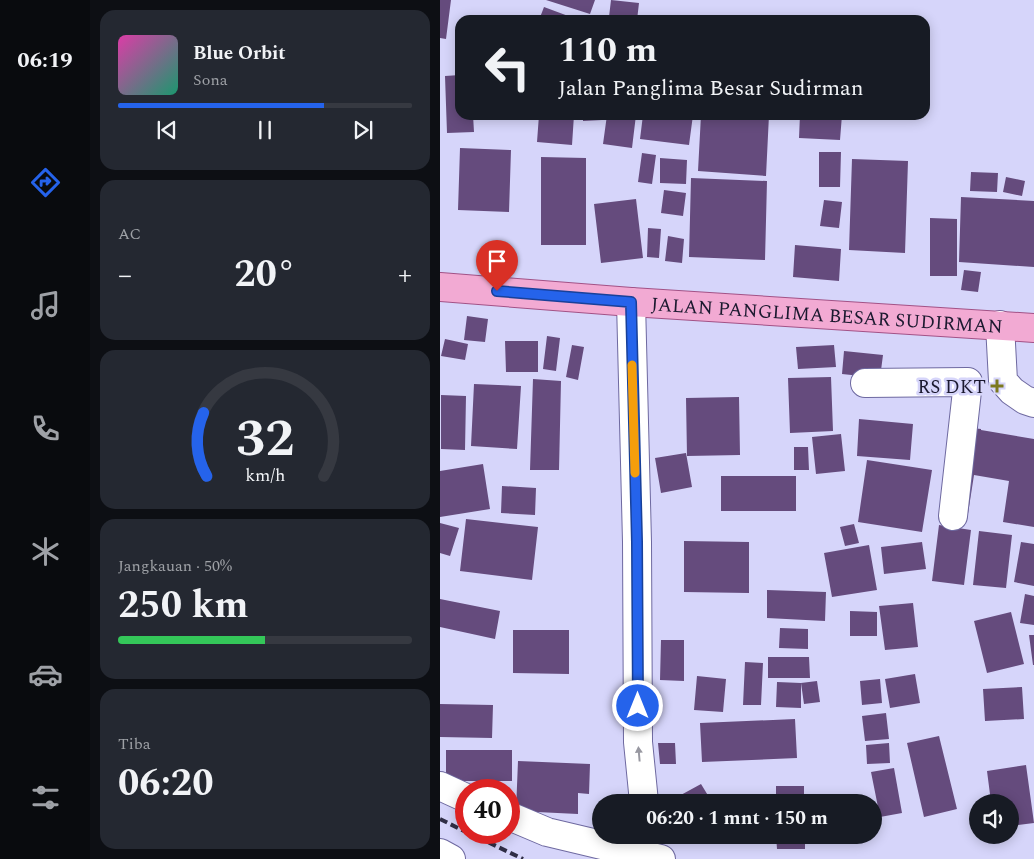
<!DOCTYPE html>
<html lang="id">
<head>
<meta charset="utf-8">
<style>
  :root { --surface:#171b24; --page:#242831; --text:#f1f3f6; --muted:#9ea1a6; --line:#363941; --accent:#2563eb }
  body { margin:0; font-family:Spectral,serif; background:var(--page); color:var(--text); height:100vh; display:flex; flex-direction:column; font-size:19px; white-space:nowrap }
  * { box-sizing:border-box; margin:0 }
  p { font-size:16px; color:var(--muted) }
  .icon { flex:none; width:28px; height:28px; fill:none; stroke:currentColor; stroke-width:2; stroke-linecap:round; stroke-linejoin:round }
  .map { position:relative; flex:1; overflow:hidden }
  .panel { display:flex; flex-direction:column; gap:10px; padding:10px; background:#0d0f14; width:350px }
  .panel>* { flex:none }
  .guide { position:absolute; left:15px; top:15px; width:475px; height:105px; border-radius:15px; box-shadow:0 2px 12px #0003; background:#171b24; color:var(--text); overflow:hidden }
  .controls { position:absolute; left:529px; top:794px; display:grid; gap:10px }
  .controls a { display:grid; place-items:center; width:50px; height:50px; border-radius:50%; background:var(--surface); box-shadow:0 2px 12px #0003; font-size:25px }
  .speed { position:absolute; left:15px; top:779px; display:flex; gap:10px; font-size:25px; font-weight:700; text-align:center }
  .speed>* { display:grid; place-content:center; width:65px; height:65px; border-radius:50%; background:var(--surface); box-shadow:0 2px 12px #0003; line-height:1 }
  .speed .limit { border:8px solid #d22; background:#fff; color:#111 }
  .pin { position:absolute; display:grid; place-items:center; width:42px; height:42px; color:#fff; margin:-51px -21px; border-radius:50% 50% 50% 0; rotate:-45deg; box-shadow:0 0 5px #0007 }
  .pin .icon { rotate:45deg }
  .me { position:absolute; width:55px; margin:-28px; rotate:0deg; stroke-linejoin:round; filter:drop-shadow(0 0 4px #0008) }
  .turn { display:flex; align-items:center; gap:18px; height:105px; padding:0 20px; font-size:22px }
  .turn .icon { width:65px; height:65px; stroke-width:2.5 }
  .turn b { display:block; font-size:35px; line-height:42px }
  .big { font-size:38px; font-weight:700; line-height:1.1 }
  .panel .card { flex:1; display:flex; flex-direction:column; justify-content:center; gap:8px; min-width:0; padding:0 18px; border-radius:15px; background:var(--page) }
  .panel .dial { align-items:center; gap:0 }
  .dial svg { height:130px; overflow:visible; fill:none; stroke:var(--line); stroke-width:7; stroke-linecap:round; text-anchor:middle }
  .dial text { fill:var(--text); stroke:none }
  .song { display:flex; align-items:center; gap:15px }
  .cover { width:60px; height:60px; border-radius:8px; background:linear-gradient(135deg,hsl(320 70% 55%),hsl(160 70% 35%)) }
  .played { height:5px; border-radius:2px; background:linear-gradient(90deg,var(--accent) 70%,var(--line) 70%) }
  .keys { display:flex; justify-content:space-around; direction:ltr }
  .heat { display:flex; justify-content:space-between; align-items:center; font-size:28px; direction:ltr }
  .charge { height:8px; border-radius:4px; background:linear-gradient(90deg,#34c759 50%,var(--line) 0) }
  .trip { position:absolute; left:152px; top:794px; width:290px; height:50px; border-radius:25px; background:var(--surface); box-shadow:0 2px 12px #0003; font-weight:700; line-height:50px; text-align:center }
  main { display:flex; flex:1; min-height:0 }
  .menu { display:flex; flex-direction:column; width:90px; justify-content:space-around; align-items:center; background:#090b0e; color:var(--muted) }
  .menu .icon { width:35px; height:35px }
  .menu .selected { color:var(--accent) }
  .menu b { font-size:22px; color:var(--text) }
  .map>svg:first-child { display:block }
  .building { fill:#654b7d }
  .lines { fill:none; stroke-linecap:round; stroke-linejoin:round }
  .minor-casing { stroke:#6e69a0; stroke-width:30 }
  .major-casing { stroke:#a25286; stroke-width:30 }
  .minor { stroke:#fff; stroke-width:28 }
  .major { stroke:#f2aad3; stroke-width:28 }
  .rail { stroke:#302e46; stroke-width:4; stroke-dasharray:8 4; stroke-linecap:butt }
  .oneway { fill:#9898a1 }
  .route-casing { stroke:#184099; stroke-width:12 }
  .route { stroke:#2563eb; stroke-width:9 }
  .slow { stroke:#f59e0b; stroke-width:9 }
  .poi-dot { fill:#7c791f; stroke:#d6d5fa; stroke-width:2 }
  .labels { text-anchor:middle; stroke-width:5; stroke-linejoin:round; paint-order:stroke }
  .street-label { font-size:19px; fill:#1b192f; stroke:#d6d5fa }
  .poi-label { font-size:19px; fill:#1b192f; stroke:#d6d5fa; text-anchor:end }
</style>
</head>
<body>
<main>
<nav class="menu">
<b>06:19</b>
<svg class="icon selected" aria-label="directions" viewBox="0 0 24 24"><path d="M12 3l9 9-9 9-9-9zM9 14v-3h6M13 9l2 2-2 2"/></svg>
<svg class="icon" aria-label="music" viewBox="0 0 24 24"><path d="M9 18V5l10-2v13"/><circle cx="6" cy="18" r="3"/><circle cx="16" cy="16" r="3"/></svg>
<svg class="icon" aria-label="phone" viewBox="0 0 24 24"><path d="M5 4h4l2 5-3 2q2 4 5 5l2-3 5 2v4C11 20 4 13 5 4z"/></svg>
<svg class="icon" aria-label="climate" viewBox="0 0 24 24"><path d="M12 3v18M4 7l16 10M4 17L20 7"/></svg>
<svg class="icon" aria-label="car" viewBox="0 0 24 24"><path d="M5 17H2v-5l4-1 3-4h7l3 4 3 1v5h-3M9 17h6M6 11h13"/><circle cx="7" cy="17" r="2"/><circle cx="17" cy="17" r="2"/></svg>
<svg class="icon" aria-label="filters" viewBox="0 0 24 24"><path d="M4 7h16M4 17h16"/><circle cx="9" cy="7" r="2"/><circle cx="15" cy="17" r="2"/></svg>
</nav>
<section class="panel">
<div class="card">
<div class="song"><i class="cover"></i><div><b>Blue Orbit</b><p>Sona</p></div></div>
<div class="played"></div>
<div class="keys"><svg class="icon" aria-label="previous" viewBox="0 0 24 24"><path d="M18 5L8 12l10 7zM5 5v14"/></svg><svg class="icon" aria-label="pause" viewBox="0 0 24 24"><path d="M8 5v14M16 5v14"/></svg><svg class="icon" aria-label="next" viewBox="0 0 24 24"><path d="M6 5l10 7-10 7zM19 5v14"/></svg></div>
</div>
<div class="card"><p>AC</p>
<div class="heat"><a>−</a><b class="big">20°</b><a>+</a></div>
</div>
<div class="card dial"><svg viewBox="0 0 100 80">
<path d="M14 69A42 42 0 1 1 86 69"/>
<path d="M14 69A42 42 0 0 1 12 30" stroke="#2563eb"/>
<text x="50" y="56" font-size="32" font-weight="700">32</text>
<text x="50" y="72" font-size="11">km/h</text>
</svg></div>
<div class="card"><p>Jangkauan · 50%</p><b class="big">250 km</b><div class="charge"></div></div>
<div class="card"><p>Tiba</p><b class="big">06:20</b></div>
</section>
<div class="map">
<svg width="594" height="859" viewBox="0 0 594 859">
  <rect width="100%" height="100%" fill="#d6d5fa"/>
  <!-- building -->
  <path class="building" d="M0,0h11l-5,39 -6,-1z
    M106,0h49l-5,14z
    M171,0l28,3 -2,17 -28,-3z
    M104,7l35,13h-40z
    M20,75v40h13l1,17 -27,1 -2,-57z
    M99,115h35l-2,30 -35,-3z
    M143,115h19v5l-19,1z
    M167,115h29l-4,33 -29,-4z
    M203,115h50l-4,30 -49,-6z
    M261,115h68l-3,61 -68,-5z
    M360,115h42l-2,25 -41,-2z
    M20,148l51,2 -2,62 -51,-2z
    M379,152h22l-1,35h-21z
    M202,153l14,2 -4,29 -14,-2z
    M101,157l45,1v87h-45z
    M220,158l27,2 -1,24 -26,-1z
    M412,159l56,2 -3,92 -56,-3z
    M531,172l27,1 -1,19 -27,-1z
    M566,177l19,4 -3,15 -19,-4z
    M251,178l76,3 -2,79 -76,-3z
    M224,190l22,3 -3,23 -22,-3z
    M521,197l73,4v66l-75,-5z
    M196,199l7,59 -42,5 -7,-59z
    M384,200l18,2 -3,26 -19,-2z
    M490,218l27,1v57h-27z
    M208,228l13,1 -2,29 -12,-1z
    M228,236l16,3 -2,24 -17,-2z
    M355,245l46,4 -2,32 -46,-4z
    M524,270l17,2 -3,20 -17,-2z
    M27,316l21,3 -3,23 -21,-2z
    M107,336l13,2 -4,33 -13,-2z
    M5,339l23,5 -3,16 -24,-4z
    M65,341h33v31h-32z
    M132,345l12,2 -6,33 -12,-3z
    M394,345l2,22 -38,2 -2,-22z
    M404,351l39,4 -3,23 -38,-4z
    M391,377l2,54 -43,2 -2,-55z
    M93,379l28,2 -2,89h-29z
    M34,384l47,2 -4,63 -46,-3z
    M1,395l25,1 -1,54 -24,-1z
    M299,397l1,58 -53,1 -1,-58z
    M419,419l54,5 -3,36 -53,-4z
    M532,428l9,1v1l53,9v88l-31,-5 6,-41 -35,-6 -7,45 -8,-1z
    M401,434l4,37 -29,3 -4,-37z
    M354,447h14l1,23h-15z
    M246,453l6,34 -31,6 -6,-35z
    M427,460l65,10 -10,62 -64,-10z
    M43,464l7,45 -50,8v-46z
    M281,476h75v35h-75z
    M62,486l34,2 -1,27 -34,-2z
    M26,519l72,8 -6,53 -72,-9z
    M0,523l19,5 -9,28 -10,-3z
    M414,524l5,19 -14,3 -5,-19z
    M499,525l32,5 -7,55 -32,-4z
    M539,531l33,4 -6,53 -33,-3z
    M244,541l65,1v51l-65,-1z
    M482,542l4,27 -42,5 -3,-27z
    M581,542l13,2v42l-20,-4z
    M429,545l8,45 -45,7 -8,-44z
    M327,590l59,2 -1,29 -58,-3z
    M585,594l9,2v29l-14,-2z
    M0,599l60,12 -5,28 -55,-12z
    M473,603l5,44 -33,3 -6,-44z
    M410,611l27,1v24h-27z
    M571,612l13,52 -37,9 -13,-52z
    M340,628l28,1v20l-29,-1z
    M73,630h56v44l-56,-1z
    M589,635h5v30h-1z
    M221,640h23v41l-24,-1z
    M328,657h41l1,21h-42z
    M305,662l18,1 -2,42h-18z
    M475,674l5,29 -30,5 -5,-29z
    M257,676l29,3 -3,33 -29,-2z
    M440,679l2,24 -20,2 -2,-24z
    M377,681l3,21 -16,2 -3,-21z
    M337,682l24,1v25l-25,-1z
    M582,687l2,32 -39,2 -2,-32z
    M0,704l53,1 -1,33 -52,-1z
    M446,713l3,26 -24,2 -3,-25z
    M355,719l2,39 -95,4 -2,-39z
    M499,736l18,73 -33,8 -17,-74z
    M218,743h17l1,21h-16z
    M449,743l1,20 -23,1 -1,-19z
    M6,750h66v31h-66z
    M78,761l72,3 -1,30 -11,-1v21l-62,-3z
    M586,765l8,58 -24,3v-24h-19l-4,-31z
    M454,768l8,45 -22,4 -9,-45z
    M261,784l11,18h-29l-4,-6z
    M336,786h28v16h-28z
    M336,835h29v14h-28z"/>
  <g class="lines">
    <defs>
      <path id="minor" d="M191,302l6,240 1,200 6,60
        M560,325l3,56 9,10 13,9 9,3
        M425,383l103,-1 -15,134
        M0,786l26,12
        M69,816l38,16 114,27
        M0,853l11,6"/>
      <g id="major">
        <path id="s1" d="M0,287l191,15 403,26"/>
      </g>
    </defs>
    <!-- minor casing -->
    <use href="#minor" class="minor-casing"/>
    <!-- major casing -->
    <use href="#major" class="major-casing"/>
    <!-- minor -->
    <use href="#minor" class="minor"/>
    <!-- major -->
    <use href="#major" class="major"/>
    <!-- rail -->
    <path class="rail" d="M0,819l26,13
      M27,832l56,27"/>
  </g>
  <!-- one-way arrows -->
  <defs><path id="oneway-solid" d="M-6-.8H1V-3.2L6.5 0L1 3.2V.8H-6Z" transform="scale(1.25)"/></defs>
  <use class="oneway" href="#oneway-solid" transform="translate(199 754) rotate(-95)"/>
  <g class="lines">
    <defs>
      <path id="route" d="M57,291l134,11 6,240 1,164"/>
    </defs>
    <!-- route casing -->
    <use href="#route" class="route-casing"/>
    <!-- route -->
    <use href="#route" class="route"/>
    <!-- slow -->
    <path class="slow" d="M192,365l3,108"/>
  </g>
  <!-- markers -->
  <path class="poi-dot" d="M554.5 378.5h5v5h5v5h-5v5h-5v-5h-5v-5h5z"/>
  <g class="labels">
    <!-- street labels -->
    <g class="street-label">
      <text dy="7" stroke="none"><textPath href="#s1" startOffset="388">JALAN PANGLIMA BESAR SUDIRMAN</textPath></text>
    </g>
    <!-- poi labels -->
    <g class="poi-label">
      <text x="546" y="393">RS DKT</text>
    </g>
  </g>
</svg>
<div class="controls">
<a><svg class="icon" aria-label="sound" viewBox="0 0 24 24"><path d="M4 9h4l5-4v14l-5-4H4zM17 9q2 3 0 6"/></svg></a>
</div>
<div class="speed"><div class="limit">40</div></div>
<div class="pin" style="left:57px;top:291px;background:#d93025"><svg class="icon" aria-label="arrive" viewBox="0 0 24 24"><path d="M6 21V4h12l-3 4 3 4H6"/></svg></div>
<svg class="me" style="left:198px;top:706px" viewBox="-20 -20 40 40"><circle r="17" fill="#2563eb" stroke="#fff" stroke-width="3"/><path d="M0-11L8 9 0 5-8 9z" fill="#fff"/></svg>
<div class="trip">06:20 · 1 mnt · 150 m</div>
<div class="guide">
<div class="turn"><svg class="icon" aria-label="left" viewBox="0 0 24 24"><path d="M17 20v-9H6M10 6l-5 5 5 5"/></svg><div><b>110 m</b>Jalan Panglima Besar Sudirman</div></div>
</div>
</div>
</main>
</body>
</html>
